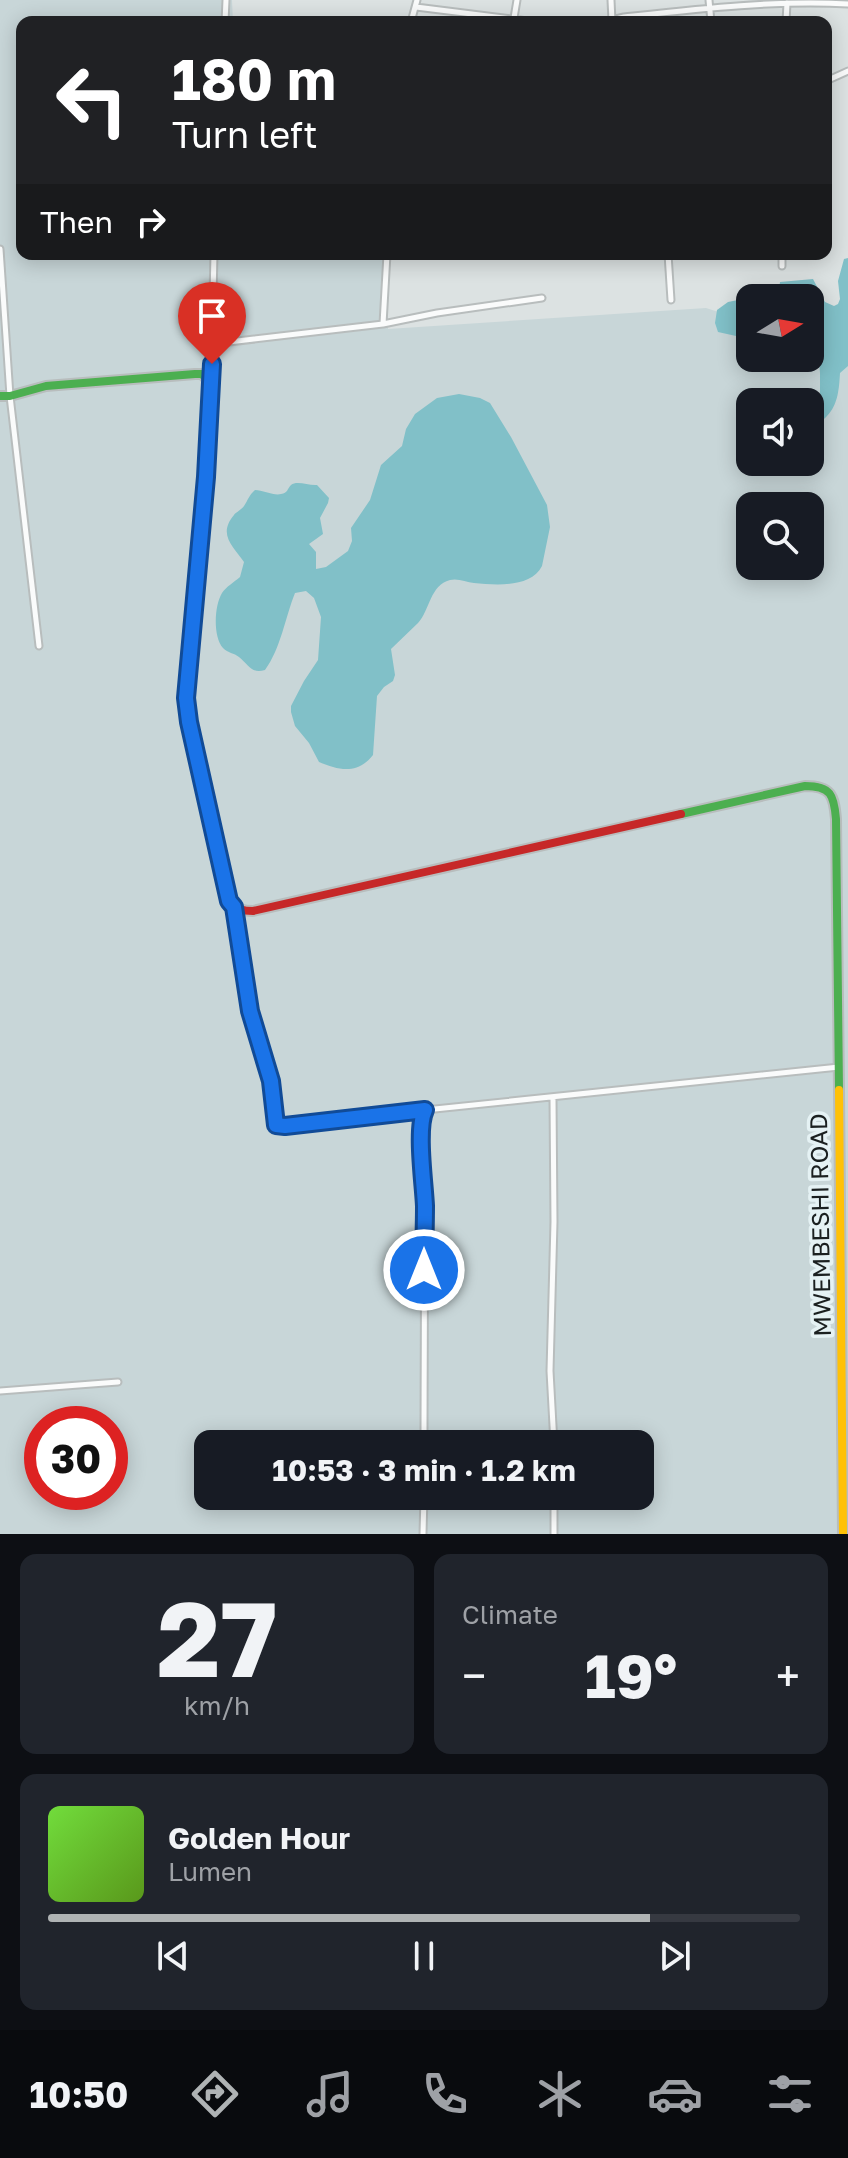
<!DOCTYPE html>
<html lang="en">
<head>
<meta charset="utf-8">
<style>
  :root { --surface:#171b24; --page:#20242c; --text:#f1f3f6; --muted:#9ea1a6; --line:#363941; --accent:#afb3b4 }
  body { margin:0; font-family:"Golos Text",sans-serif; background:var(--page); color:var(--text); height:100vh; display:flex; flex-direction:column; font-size:30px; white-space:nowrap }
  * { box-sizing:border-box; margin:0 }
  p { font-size:26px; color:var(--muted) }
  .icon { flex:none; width:44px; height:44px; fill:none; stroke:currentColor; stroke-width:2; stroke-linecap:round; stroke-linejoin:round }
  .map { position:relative; height:1534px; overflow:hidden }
  .panel { display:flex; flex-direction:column; gap:20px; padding:20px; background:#0d0f14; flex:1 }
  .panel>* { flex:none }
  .guide { position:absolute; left:16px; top:16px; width:816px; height:244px; border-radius:16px; box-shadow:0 4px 20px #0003; background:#202124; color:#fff; overflow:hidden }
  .needle { width:52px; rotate:79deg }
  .buttons { position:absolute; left:736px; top:284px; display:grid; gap:16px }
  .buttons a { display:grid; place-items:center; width:88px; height:88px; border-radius:16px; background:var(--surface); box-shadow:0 4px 20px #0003; font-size:40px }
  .speed { position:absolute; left:24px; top:1406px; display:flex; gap:16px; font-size:40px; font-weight:700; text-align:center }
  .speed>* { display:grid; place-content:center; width:104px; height:104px; border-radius:50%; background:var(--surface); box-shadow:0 4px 20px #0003; line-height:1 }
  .speed .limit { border:12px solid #d22; background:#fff; color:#111 }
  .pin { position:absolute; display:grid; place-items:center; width:68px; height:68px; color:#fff; margin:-82px -34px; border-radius:50% 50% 50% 0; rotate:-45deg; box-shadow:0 0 8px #0007 }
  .pin .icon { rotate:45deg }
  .me { position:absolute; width:88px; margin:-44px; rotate:0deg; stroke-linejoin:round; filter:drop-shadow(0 0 6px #0008) }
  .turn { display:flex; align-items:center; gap:28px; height:168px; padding:0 24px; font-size:36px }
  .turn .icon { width:104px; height:104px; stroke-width:2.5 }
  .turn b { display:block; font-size:56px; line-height:68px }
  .then { display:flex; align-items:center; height:76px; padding:0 24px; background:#0003; gap:16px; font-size:30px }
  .big { font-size:60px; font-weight:700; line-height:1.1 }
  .panel .card { flex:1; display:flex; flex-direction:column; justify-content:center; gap:12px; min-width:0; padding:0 28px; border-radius:16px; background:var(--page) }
  .panel .dial { align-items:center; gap:0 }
  .dial b { font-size:104px; line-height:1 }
  .song { display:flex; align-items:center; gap:24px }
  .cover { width:96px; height:96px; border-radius:12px; background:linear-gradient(135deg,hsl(100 70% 55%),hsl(90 70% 35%)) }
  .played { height:8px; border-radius:4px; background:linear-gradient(90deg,var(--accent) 80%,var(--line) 80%) }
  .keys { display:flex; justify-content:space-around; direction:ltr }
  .heat { display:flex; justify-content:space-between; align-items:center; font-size:44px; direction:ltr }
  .panel .tiles { flex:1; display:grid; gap:20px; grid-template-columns:1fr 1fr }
  .card:last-child { grid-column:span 2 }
  .trip { position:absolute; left:194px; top:1430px; width:460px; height:80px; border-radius:16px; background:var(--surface); box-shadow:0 4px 20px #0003; font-weight:700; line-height:80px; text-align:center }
  .tabs { display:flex; height:128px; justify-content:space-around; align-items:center; background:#090b0e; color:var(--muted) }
  .tabs .icon { width:56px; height:56px }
  .tabs .selected { color:var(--accent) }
  .tabs b { font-size:36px; color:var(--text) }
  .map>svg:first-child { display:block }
  .built { fill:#c8d6d8; fill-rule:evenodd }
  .water { fill:#81c0c8 }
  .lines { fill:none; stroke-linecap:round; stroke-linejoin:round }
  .street-casing { stroke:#b8bdbd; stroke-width:9 }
  .fast-casing { stroke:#b8bdbd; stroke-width:12 }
  .slow-casing { stroke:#b8bdbd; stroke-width:12 }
  .jam-casing { stroke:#b8bdbd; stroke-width:12 }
  .street { stroke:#fafbfb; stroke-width:5 }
  .fast { stroke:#4caf50; stroke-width:8 }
  .slow { stroke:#ffc107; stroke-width:8 }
  .jam { stroke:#c62828; stroke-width:8 }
  .route-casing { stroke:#114b97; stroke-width:20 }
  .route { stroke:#1a73e8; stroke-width:14 }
  .labels { text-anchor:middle; stroke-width:7; stroke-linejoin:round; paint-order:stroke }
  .street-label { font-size:24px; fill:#1b2020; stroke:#e5f2f4 }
</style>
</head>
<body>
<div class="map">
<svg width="848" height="1534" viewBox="0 0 848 1534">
  <rect width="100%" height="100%" fill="#dce2e2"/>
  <!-- built -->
  <path class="built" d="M0,0h232l1,22h-211v232h366v75l318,-21 44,14v36h60v-18l6,2 32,-2v1194h-848zM750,402h60v60h-60zM750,506h60v60h-60zM42,1424h68v68h-68zM208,1444h432v52h-432z"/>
  <!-- water -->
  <path class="water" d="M848,258v108l-8,7c-1,17 -2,34 -16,46l-4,-3v-43l-3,-38 -7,-1v-36h-36l4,-2 2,-14 33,-3 12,23 9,4 4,-2 2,-5 -2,-18 6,-22z
    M738,300l12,2v29l-14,5 -18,-4 -3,-9 2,-13 11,-8z
    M459,394l21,4 10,5 21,34 36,68 3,22 -8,39c-11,22 -46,19 -68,17 -8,-1 -16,-5 -24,-3 -20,5 -20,30 -32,43 -9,9 -18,17 -27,26l4,26 -2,6 -9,6 -7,9 -4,59c-15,19 -33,16 -54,7l-10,-19 -14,-17 -4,-14v-6l13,-25 14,-21 3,-43 -7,-19 -8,-7 -11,2c-10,25 -14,55 -30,77 -14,4 -16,-5 -26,-13 -5,-4 -11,-4 -16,-9 -10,-11 -9,-42 -1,-55 4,-6 12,-11 18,-16l4,-15c-10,-15 -27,-27 -10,-47 1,-2 8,-6 10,-9 4,-6 5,-11 11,-16 8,0 19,6 26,4 7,-1 6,-5 10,-9 6,-5 18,1 26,0l12,13 -1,5 -8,15 3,16 -14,10 7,8v17l10,-2 22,-16 4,-10 -1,-13 19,-28 11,-35 21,-19 4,-17 9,-15 22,-16z"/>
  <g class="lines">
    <defs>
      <path id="street" d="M611,0l1,21
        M709,0l2,22
        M416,7l120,15
        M514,18l3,-18
        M225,22l1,-22
        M411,22l6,-22
        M603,22l21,-5c73,-8 150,-17 224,-13
        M786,22l1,-19
        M826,81l22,-10
        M0,249l10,147 29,250
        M668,254l3,46
        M782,266v-12
        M383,324l4,-70
        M212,344l171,-20 54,-11 105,-15
        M211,383l3,-129
        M234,907l16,104 21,70 5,44 9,1 139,-16
        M553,1098l1,124 -4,149 4,73
        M0,1391l118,-9
        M424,1444c0,-79 1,-157 0,-236 0,-23 -8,-80 1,-98l414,-43
        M423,1534l1,-38
        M554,1534v-38"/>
      <path id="fast" d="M0,396h10l36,-10 149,-12h7l9,10 -10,154 -15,160 3,24 35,156
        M681,814l124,-28c26,0 29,9 31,33l3,271"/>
      <path id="slow" d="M839,1090l4,444"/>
      <path id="jam" d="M224,878c4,21 4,33 29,33l428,-97"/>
    </defs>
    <!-- street casing -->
    <use href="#street" class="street-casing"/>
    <!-- fast casing -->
    <use href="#fast" class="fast-casing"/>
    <!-- slow casing -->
    <use href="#slow" class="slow-casing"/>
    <!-- jam casing -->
    <use href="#jam" class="jam-casing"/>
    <!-- street -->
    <use href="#street" class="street"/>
    <!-- fast -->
    <use href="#fast" class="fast"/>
    <!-- slow -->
    <use href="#slow" class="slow"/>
    <!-- jam -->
    <use href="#jam" class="jam"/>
  </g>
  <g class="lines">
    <defs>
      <path id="route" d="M212,364l-6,113 -20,221 3,24 40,179 5,6 16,104 21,70 5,44 9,1 140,-16c-9,18 -1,73 0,96 0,21 -1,43 -1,64"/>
    </defs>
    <!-- route casing -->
    <use href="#route" class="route-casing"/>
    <!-- route -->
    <use href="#route" class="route"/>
  </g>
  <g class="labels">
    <!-- street labels -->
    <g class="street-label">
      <text transform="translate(821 1225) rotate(-91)" y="8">MWEMBESHI ROAD</text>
    </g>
  </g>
</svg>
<div class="buttons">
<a><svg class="needle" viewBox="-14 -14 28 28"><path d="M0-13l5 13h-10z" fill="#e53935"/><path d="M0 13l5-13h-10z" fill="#9ea1a6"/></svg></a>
<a><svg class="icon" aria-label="sound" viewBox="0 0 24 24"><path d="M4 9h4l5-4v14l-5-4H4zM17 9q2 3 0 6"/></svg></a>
<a><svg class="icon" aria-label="search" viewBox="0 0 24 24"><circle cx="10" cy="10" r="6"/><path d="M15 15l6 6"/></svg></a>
</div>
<div class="speed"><div class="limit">30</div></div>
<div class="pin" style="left:212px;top:364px;background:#d93025"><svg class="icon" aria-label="arrive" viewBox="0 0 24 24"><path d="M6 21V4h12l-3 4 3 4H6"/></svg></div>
<svg class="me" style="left:424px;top:1270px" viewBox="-20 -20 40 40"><circle r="17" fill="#1a73e8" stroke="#fff" stroke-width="3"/><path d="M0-11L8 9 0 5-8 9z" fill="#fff"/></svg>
<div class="trip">10:53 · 3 min · 1.2 km</div>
<div class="guide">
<div class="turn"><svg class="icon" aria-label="left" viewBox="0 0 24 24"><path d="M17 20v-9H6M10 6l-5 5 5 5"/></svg><div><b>180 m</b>Turn left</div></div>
<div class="then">Then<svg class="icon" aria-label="right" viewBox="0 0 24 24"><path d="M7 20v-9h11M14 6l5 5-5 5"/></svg></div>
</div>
</div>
<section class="panel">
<div class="tiles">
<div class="card dial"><b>27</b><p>km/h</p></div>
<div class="card"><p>Climate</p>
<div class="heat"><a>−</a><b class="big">19°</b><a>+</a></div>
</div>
<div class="card">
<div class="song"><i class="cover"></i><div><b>Golden Hour</b><p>Lumen</p></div></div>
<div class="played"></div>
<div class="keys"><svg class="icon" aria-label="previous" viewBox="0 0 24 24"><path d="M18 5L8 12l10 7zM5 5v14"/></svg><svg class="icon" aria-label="pause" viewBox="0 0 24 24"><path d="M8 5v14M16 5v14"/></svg><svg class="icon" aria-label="next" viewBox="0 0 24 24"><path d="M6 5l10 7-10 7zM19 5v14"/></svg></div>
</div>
</div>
</section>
<nav class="tabs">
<b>10:50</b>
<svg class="icon selected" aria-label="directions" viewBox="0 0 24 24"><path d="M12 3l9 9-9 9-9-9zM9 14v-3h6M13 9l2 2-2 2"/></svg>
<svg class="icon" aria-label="music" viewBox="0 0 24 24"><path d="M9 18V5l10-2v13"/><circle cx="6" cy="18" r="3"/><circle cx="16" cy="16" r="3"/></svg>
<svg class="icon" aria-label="phone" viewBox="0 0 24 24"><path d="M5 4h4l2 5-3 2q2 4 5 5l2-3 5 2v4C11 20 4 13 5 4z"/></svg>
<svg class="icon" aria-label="climate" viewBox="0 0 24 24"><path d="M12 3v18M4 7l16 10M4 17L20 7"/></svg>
<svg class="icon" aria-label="car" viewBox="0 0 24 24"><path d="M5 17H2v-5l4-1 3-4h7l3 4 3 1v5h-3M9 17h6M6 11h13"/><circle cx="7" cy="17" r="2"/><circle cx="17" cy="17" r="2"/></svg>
<svg class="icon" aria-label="filters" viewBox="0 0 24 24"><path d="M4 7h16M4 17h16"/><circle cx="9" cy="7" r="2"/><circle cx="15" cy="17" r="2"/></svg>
</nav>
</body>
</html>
